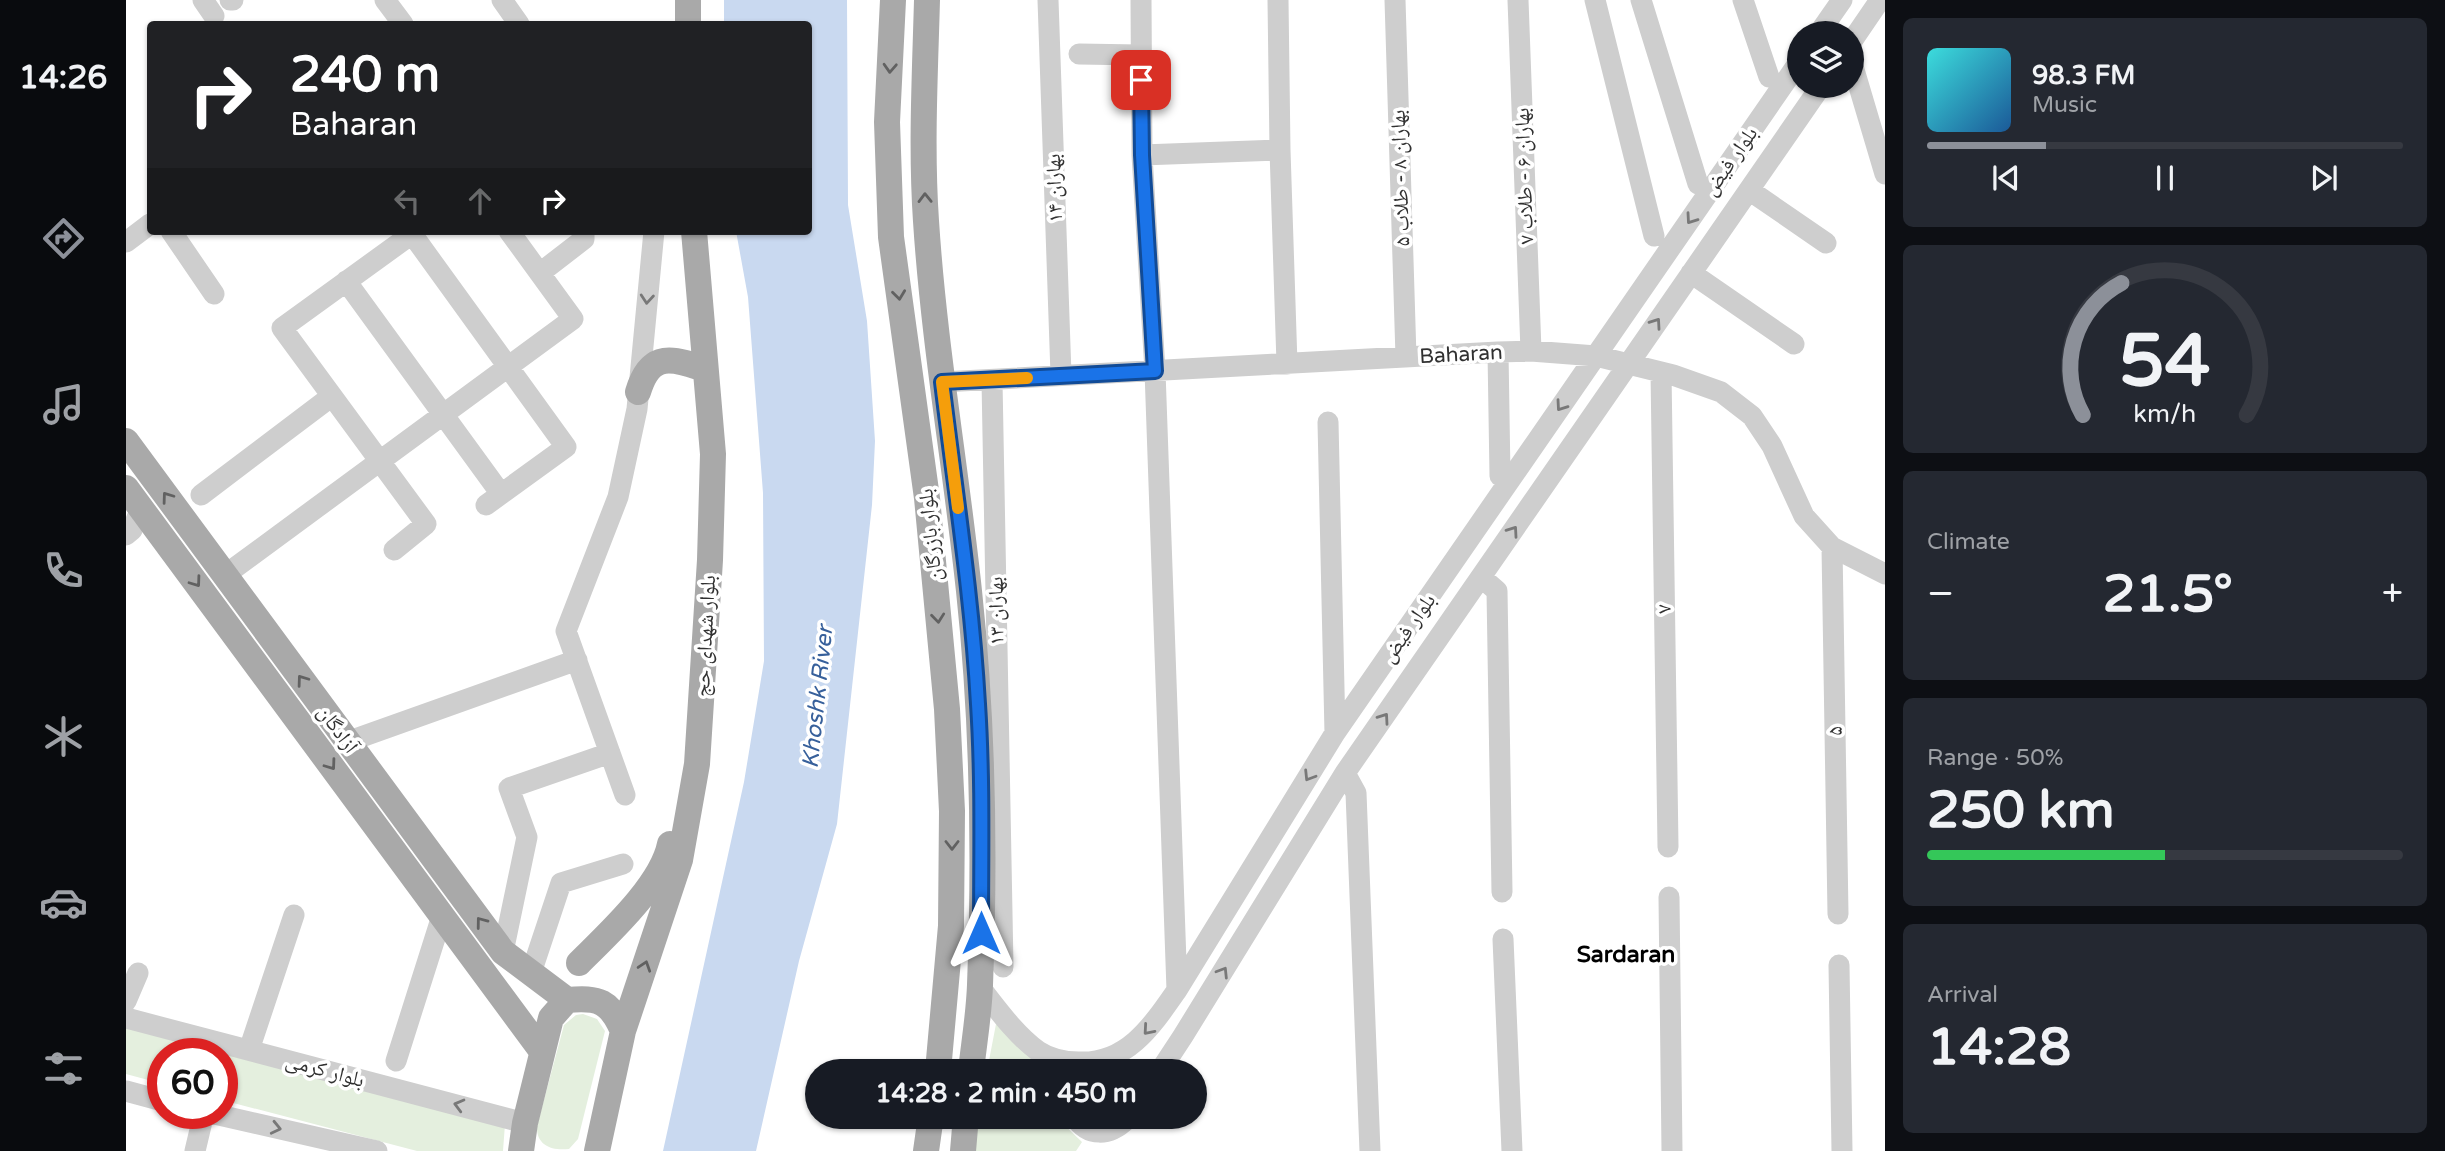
<!DOCTYPE html>
<html lang="en">
<head>
<meta charset="utf-8">
<style>
  :root { --surface:#171b24; --page:#242831; --text:#f1f3f6; --muted:#9ea1a6; --line:#363941; --accent:#8c9099 }
  body { margin:0; font-family:"Varela Round","Noto Naskh Arabic",sans-serif; background:var(--page); color:var(--text); height:100vh; display:flex; flex-direction:column; font-size:26px; white-space:nowrap }
  * { box-sizing:border-box; margin:0 }
  p { font-size:23px; color:var(--muted) }
  .icon { flex:none; width:38px; height:38px; fill:none; stroke:currentColor; stroke-width:2; stroke-linecap:round; stroke-linejoin:round }
  .map { position:relative; flex:1; overflow:hidden }
  .panel { display:flex; flex-direction:column; gap:18px; padding:18px; background:#0d0f14; width:560px }
  .panel>* { flex:none }
  .banner { position:absolute; left:21px; top:21px; width:665px; height:214px; border-radius:7px; box-shadow:0 2px 5px #0004; background:#202124; color:#fff; overflow:hidden }
  .controls { position:absolute; left:1661px; top:21px; display:grid; gap:14px }
  .controls a { display:grid; place-items:center; width:77px; height:77px; border-radius:50%; background:var(--surface); box-shadow:0 2px 5px #0004; font-size:35px }
  .speed { position:absolute; left:21px; top:1038px; display:flex; gap:14px; font-size:35px; font-weight:700; text-align:center }
  .speed>* { display:grid; place-content:center; width:91px; height:91px; border-radius:50%; background:var(--surface); box-shadow:0 2px 5px #0004; line-height:1 }
  .speed .limit { border:10px solid #d22; background:#fff; color:#111 }
  .pin { position:absolute; display:grid; place-items:center; width:60px; height:60px; color:#fff; margin:-30px; border-radius:14px; box-shadow:0 4px 10px #0006 }
  .me { position:absolute; width:77px; margin:-38px; rotate:0deg; stroke-linejoin:round; filter:drop-shadow(0 0 5px #0008) }
  .turn { display:flex; align-items:center; gap:24px; height:147px; padding:0 28px; font-size:32px }
  .turn .icon { width:91px; height:91px; stroke-width:2.5 }
  .turn b { display:block; font-size:49px; line-height:60px }
  .lanes { display:flex; align-items:center; height:66px; padding:0 28px; background:#0003; justify-content:center; gap:35px; direction:ltr }
  .lanes .off { opacity:.35 }
  .big { font-size:52px; font-weight:700; line-height:1.1 }
  .panel .widget { flex:1; display:flex; flex-direction:column; justify-content:center; gap:10px; min-width:0; padding:0 24px; border-radius:10px; background:var(--page) }
  .panel .dial { align-items:center; gap:0 }
  .dial svg { height:182px; overflow:visible; fill:none; stroke:var(--line); stroke-width:7; stroke-linecap:round; text-anchor:middle }
  .dial text { fill:var(--text); stroke:none }
  .song { display:flex; align-items:center; gap:21px }
  .cover { width:84px; height:84px; border-radius:10px; background:linear-gradient(135deg,hsl(180 70% 55%),hsl(210 70% 35%)) }
  .played { height:7px; border-radius:4px; background:linear-gradient(90deg,var(--accent) 25%,var(--line) 25%) }
  .keys { display:flex; justify-content:space-around; direction:ltr }
  .heat { display:flex; justify-content:space-between; align-items:center; font-size:38px; direction:ltr }
  .charge { height:10px; border-radius:5px; background:linear-gradient(90deg,#34c759 50%,var(--line) 0) }
  .trip { position:absolute; left:679px; top:1059px; width:402px; height:70px; border-radius:35px; background:var(--surface); box-shadow:0 2px 5px #0004; font-weight:700; line-height:70px; text-align:center }
  main { display:flex; flex:1; min-height:0 }
  .tabs { display:flex; flex-direction:column; width:126px; justify-content:space-around; align-items:center; background:#090b0e; color:var(--muted) }
  .tabs .icon { width:49px; height:49px }
  .tabs .selected { color:var(--accent) }
  .tabs b { font-size:32px; color:var(--text) }
  .map>svg:first-child { display:block }
  .green { fill:#e4efde }
  .water { fill:#c9d9f0 }
  .lines { fill:none; stroke-linecap:round; stroke-linejoin:round }
  .minor { stroke:#cecece; stroke-width:21 }
  .major { stroke:#a9a9a9; stroke-width:26 }
  .oneway { stroke:#616161 }
  .oneway2 { stroke:#787878 }
  .route-casing { stroke:#114b97; stroke-width:18 }
  .route { stroke:#1a73e8; stroke-width:12 }
  .slow { stroke:#f59e0b; stroke-width:12 }
  .labels { text-anchor:middle; stroke-width:7; stroke-linejoin:round; paint-order:stroke }
  .street-label { font-size:21px; fill:#313131; stroke:#fff }
  .water-label { font-size:23px; font-style:italic; fill:#37609b; stroke:#fff }
  .neighbourhood-label { font-size:23px; font-weight:bold; fill:#000; stroke:#fff }
</style>
</head>
<body>
<main>
<nav class="tabs">
<b>14:26</b>
<svg class="icon selected" aria-label="directions" viewBox="0 0 24 24"><path d="M12 3l9 9-9 9-9-9zM9 14v-3h6M13 9l2 2-2 2"/></svg>
<svg class="icon" aria-label="music" viewBox="0 0 24 24"><path d="M9 18V5l10-2v13"/><circle cx="6" cy="18" r="3"/><circle cx="16" cy="16" r="3"/></svg>
<svg class="icon" aria-label="phone" viewBox="0 0 24 24"><path d="M5 4h4l2 5-3 2q2 4 5 5l2-3 5 2v4C11 20 4 13 5 4z"/></svg>
<svg class="icon" aria-label="climate" viewBox="0 0 24 24"><path d="M12 3v18M4 7l16 10M4 17L20 7"/></svg>
<svg class="icon" aria-label="car" viewBox="0 0 24 24"><path d="M5 17H2v-5l4-1 3-4h7l3 4 3 1v5h-3M9 17h6M6 11h13"/><circle cx="7" cy="17" r="2"/><circle cx="17" cy="17" r="2"/></svg>
<svg class="icon" aria-label="filters" viewBox="0 0 24 24"><path d="M4 7h16M4 17h16"/><circle cx="9" cy="7" r="2"/><circle cx="15" cy="17" r="2"/></svg>
</nav>
<div class="map">
<svg width="1759" height="1151" viewBox="0 0 1759 1151">
  <rect width="100%" height="100%" fill="#fff"/>
  <!-- green -->
  <path class="green" d="M457,1014l14,5 8,12 -27,108 -9,10c-18,2 -33,-4 -32,-23l27,-101 12,-10z
    M870,1024l55,47h-64z
    M0,1027l379,97 -2,27h-86l-195,-51v-46h-59v30l-37,-10z
    M853,1117h77l26,25 -6,9h-103z"/>
  <!-- water -->
  <path class="water" d="M598,0h123l1,205 19,116 8,120 -3,64 -35,319 -38,137 -43,190h-93l81,-369 20,-121 -1,-168 -15,-196 -12,-66h72v-207h-84z"/>
  <g class="lines">
    <!-- minor -->
    <path class="minor" d="M77,0l11,16
      M104,0h3
      M259,0l18,24
      M376,0l17,24
      M922,0l13,375
      M1015,0l1,155 13,216 22,619
      M1152,0l2,150 7,214
      M1269,0l11,357
      M1392,0l13,351
      M1469,0l59,236
      M1515,0l57,184
      M1617,0l26,77
      M1693,33l23,-33
      M1726,41l28,-41
      M953,54l61,1
      M1726,63l33,111
      M1016,155l138,-5
      M1623,190l77,53
      M45,231l43,63
      M286,234l154,213 -80,58
      M0,242l24,-18
      M414,273l44,-34v-8
      M1565,273l103,71
      M220,281l155,213
      M1372,352l2,124
      M1535,372l7,475
      M866,381l11,586
      M816,382l556,-30 33,-1 65,5 77,19 48,17 31,24 20,30 32,70 28,31 53,27
      M1202,422l7,311
      M75,495l131,-99
      M0,535l6,-5 9,-22
      M1706,547l6,367
      M268,550l32,-26 -144,-196 134,-97
      M99,575l348,-256 -64,-88
      M1355,577l16,14 5,301
      M221,742l230,-82
      M1219,773l11,20 14,358
      M499,795l-59,-164 52,-134 19,-88 17,-178
      M1543,897l3,254
      M1377,939l9,212
      M377,952l24,-115 -18,-49 101,-35
      M1713,965l3,186
      M405,973l30,-90 62,-19
      M854,987c18,23 35,47 58,64 12,8 27,11 41,11 48,2 73,-36 98,-72l158,-257 464,-671
      M0,1001l12,-28
      M0,1018l399,105
      M123,1050l45,-135
      M270,1061l46,-145
      M1034,1071l23,-35 162,-263 476,-687
      M0,1091l37,10
      M84,1113l167,38
      M948,1116c14,22 36,20 53,3
      M69,1151l9,-38"/>
    <!-- major -->
    <path class="major" d="M767,0l-6,122 4,115 36,261 20,211 5,102 -1,115 -13,145
      M801,0c-2,74 -6,148 -1,221 8,124 30,247 43,370 14,130 16,263 11,394 -1,29 -6,58 -9,86
      M562,24v-24
      M512,392c11,-36 28,-36 60,-25
      M0,441l377,511 64,48
      M0,488l415,562
      M453,963c29,-29 83,-78 91,-119
      M395,1151l4,-28 26,-105 16,-18c32,-3 43,1 56,31
      M471,1151l26,-120 57,-171 17,-96 13,-204 3,-106 -19,-223
      M800,1151l5,-35
      M837,1151l3,-35"/>
  </g>
  <!-- one-way arrows -->
  <defs><path id="oneway-chevron" d="M-2-3.5L2.5 0L-2 3.5" fill="none" stroke-width="1.6" stroke-linecap="round" stroke-linejoin="round" transform="scale(1.75)"/></defs>
  <g class="oneway">
    <use href="#oneway-chevron" transform="translate(764 68) rotate(93)"/>
    <use href="#oneway-chevron" transform="translate(799 198) rotate(-91)"/>
    <use href="#oneway-chevron" transform="translate(773 295) rotate(83)"/>
    <use href="#oneway-chevron" transform="translate(41 497) rotate(-126)"/>
    <use href="#oneway-chevron" transform="translate(70 582) rotate(54)"/>
    <use href="#oneway-chevron" transform="translate(812 618) rotate(84)"/>
    <use href="#oneway-chevron" transform="translate(176 680) rotate(-126)"/>
    <use href="#oneway-chevron" transform="translate(205 765) rotate(54)"/>
    <use href="#oneway-chevron" transform="translate(826 845) rotate(90)"/>
    <use href="#oneway-chevron" transform="translate(355 922) rotate(-127)"/>
    <use href="#oneway-chevron" transform="translate(519 966) rotate(-72)"/>
  </g>
  <g class="oneway2">
    <use href="#oneway-chevron" transform="translate(1565 219) rotate(125)"/>
    <use href="#oneway-chevron" transform="translate(521 299) rotate(95)"/>
    <use href="#oneway-chevron" transform="translate(1530 323) rotate(-55)"/>
    <use href="#oneway-chevron" transform="translate(1435 406) rotate(125)"/>
    <use href="#oneway-chevron" transform="translate(1387 531) rotate(-55)"/>
    <use href="#oneway-chevron" transform="translate(1258 718) rotate(-55)"/>
    <use href="#oneway-chevron" transform="translate(1183 776) rotate(122)"/>
    <use href="#oneway-chevron" transform="translate(1097 972) rotate(-58)"/>
    <use href="#oneway-chevron" transform="translate(1022 1030) rotate(131)"/>
    <use href="#oneway-chevron" transform="translate(333 1105) rotate(-165)"/>
    <use href="#oneway-chevron" transform="translate(150 1128) rotate(13)"/>
  </g>
  <g class="lines">
    <defs>
      <path id="route" d="M855,933c0,-76 2,-153 -3,-229 -6,-108 -23,-214 -36,-322l213,-11 -13,-216 -1,-75"/>
    </defs>
    <!-- route casing -->
    <use href="#route" class="route-casing"/>
    <!-- route -->
    <use href="#route" class="route"/>
    <!-- slow -->
    <path class="slow" d="M832,508l-16,-126 85,-4"/>
  </g>
  <g class="labels">
    <!-- street labels -->
    <g class="street-label">
      <text transform="translate(1604 161) rotate(-55)" y="7">بلوار فیض</text>
      <text transform="translate(1398 176) rotate(-92)" y="7">بهاران ۶ - طلاب ۷</text>
      <text transform="translate(1274 178) rotate(-92)" y="7">بهاران ۸ - طلاب ۵</text>
      <text transform="translate(928 188) rotate(-92)" y="7">بهاران ۱۴</text>
      <text transform="translate(1335 354) rotate(-3)" y="7">Baharan</text>
      <text transform="translate(804 535) rotate(-96)" y="7">بلوار بازرگان</text>
      <text transform="translate(1538 609) rotate(-91)" y="7">۷</text>
      <text transform="translate(870 611) rotate(-91)" y="7">بهاران ۱۳</text>
      <text transform="translate(1282 628) rotate(-55)" y="7">بلوار فیض</text>
      <text transform="translate(579 636) rotate(-87)" y="7">بلوار شهدای حج</text>
      <text transform="translate(212 729) rotate(54)" y="7">آزادگان</text>
      <text transform="translate(1709 731) rotate(-91)" y="7">۵</text>
      <text transform="translate(199 1070) rotate(15)" y="7">بلوار کرمی</text>
    </g>
    <!-- water labels -->
    <g class="water-label">
      <text transform="translate(691 697) rotate(-84)" y="8">Khoshk River</text>
    </g>
    <!-- neighbourhood labels -->
    <g class="neighbourhood-label">
      <text x="1500" y="962">Sardaran</text>
    </g>
  </g>
</svg>
<div class="controls">
<a><svg class="icon" aria-label="layers" viewBox="0 0 24 24"><path d="M12 4l9 5-9 5-9-5zM3 14l9 5 9-5"/></svg></a>
</div>
<div class="speed"><div class="limit">60</div></div>
<div class="pin" style="left:1015px;top:80px;background:#d93025"><svg class="icon" aria-label="arrive" viewBox="0 0 24 24"><path d="M6 21V4h12l-3 4 3 4H6"/></svg></div>
<svg class="me" style="left:855px;top:933px" viewBox="-20 -20 40 40"><path d="M0-17L14 15 0 8-14 15z" fill="#1a73e8" stroke="#fff" stroke-width="4"/></svg>
<div class="trip">14:28 · 2 min · 450 m</div>
<div class="banner">
<div class="turn"><svg class="icon" aria-label="right" viewBox="0 0 24 24"><path d="M7 20v-9h11M14 6l5 5-5 5"/></svg><div><b>240 m</b>Baharan</div></div>
<div class="lanes"><svg class="icon off" aria-label="left" viewBox="0 0 24 24"><path d="M17 20v-9H6M10 6l-5 5 5 5"/></svg><svg class="icon off" aria-label="ahead" viewBox="0 0 24 24"><path d="M12 20V5M6 11l6-6 6 6"/></svg><svg class="icon" aria-label="right" viewBox="0 0 24 24"><path d="M7 20v-9h11M14 6l5 5-5 5"/></svg></div>
</div>
</div>
<section class="panel">
<div class="widget">
<div class="song"><i class="cover"></i><div><b>98.3 FM</b><p>Music</p></div></div>
<div class="played"></div>
<div class="keys"><svg class="icon" aria-label="previous" viewBox="0 0 24 24"><path d="M18 5L8 12l10 7zM5 5v14"/></svg><svg class="icon" aria-label="pause" viewBox="0 0 24 24"><path d="M8 5v14M16 5v14"/></svg><svg class="icon" aria-label="next" viewBox="0 0 24 24"><path d="M6 5l10 7-10 7zM19 5v14"/></svg></div>
</div>
<div class="widget dial"><svg viewBox="0 0 100 80">
<path d="M14 69A42 42 0 1 1 86 69"/>
<path d="M14 69A42 42 0 0 1 31 11" stroke="#8c9099"/>
<text x="50" y="56" font-size="32" font-weight="700">54</text>
<text x="50" y="72" font-size="11">km/h</text>
</svg></div>
<div class="widget"><p>Climate</p>
<div class="heat"><a>−</a><b class="big">21.5°</b><a>+</a></div>
</div>
<div class="widget"><p>Range · 50%</p><b class="big">250 km</b><div class="charge"></div></div>
<div class="widget"><p>Arrival</p><b class="big">14:28</b></div>
</section>
</main>
</body>
</html>
